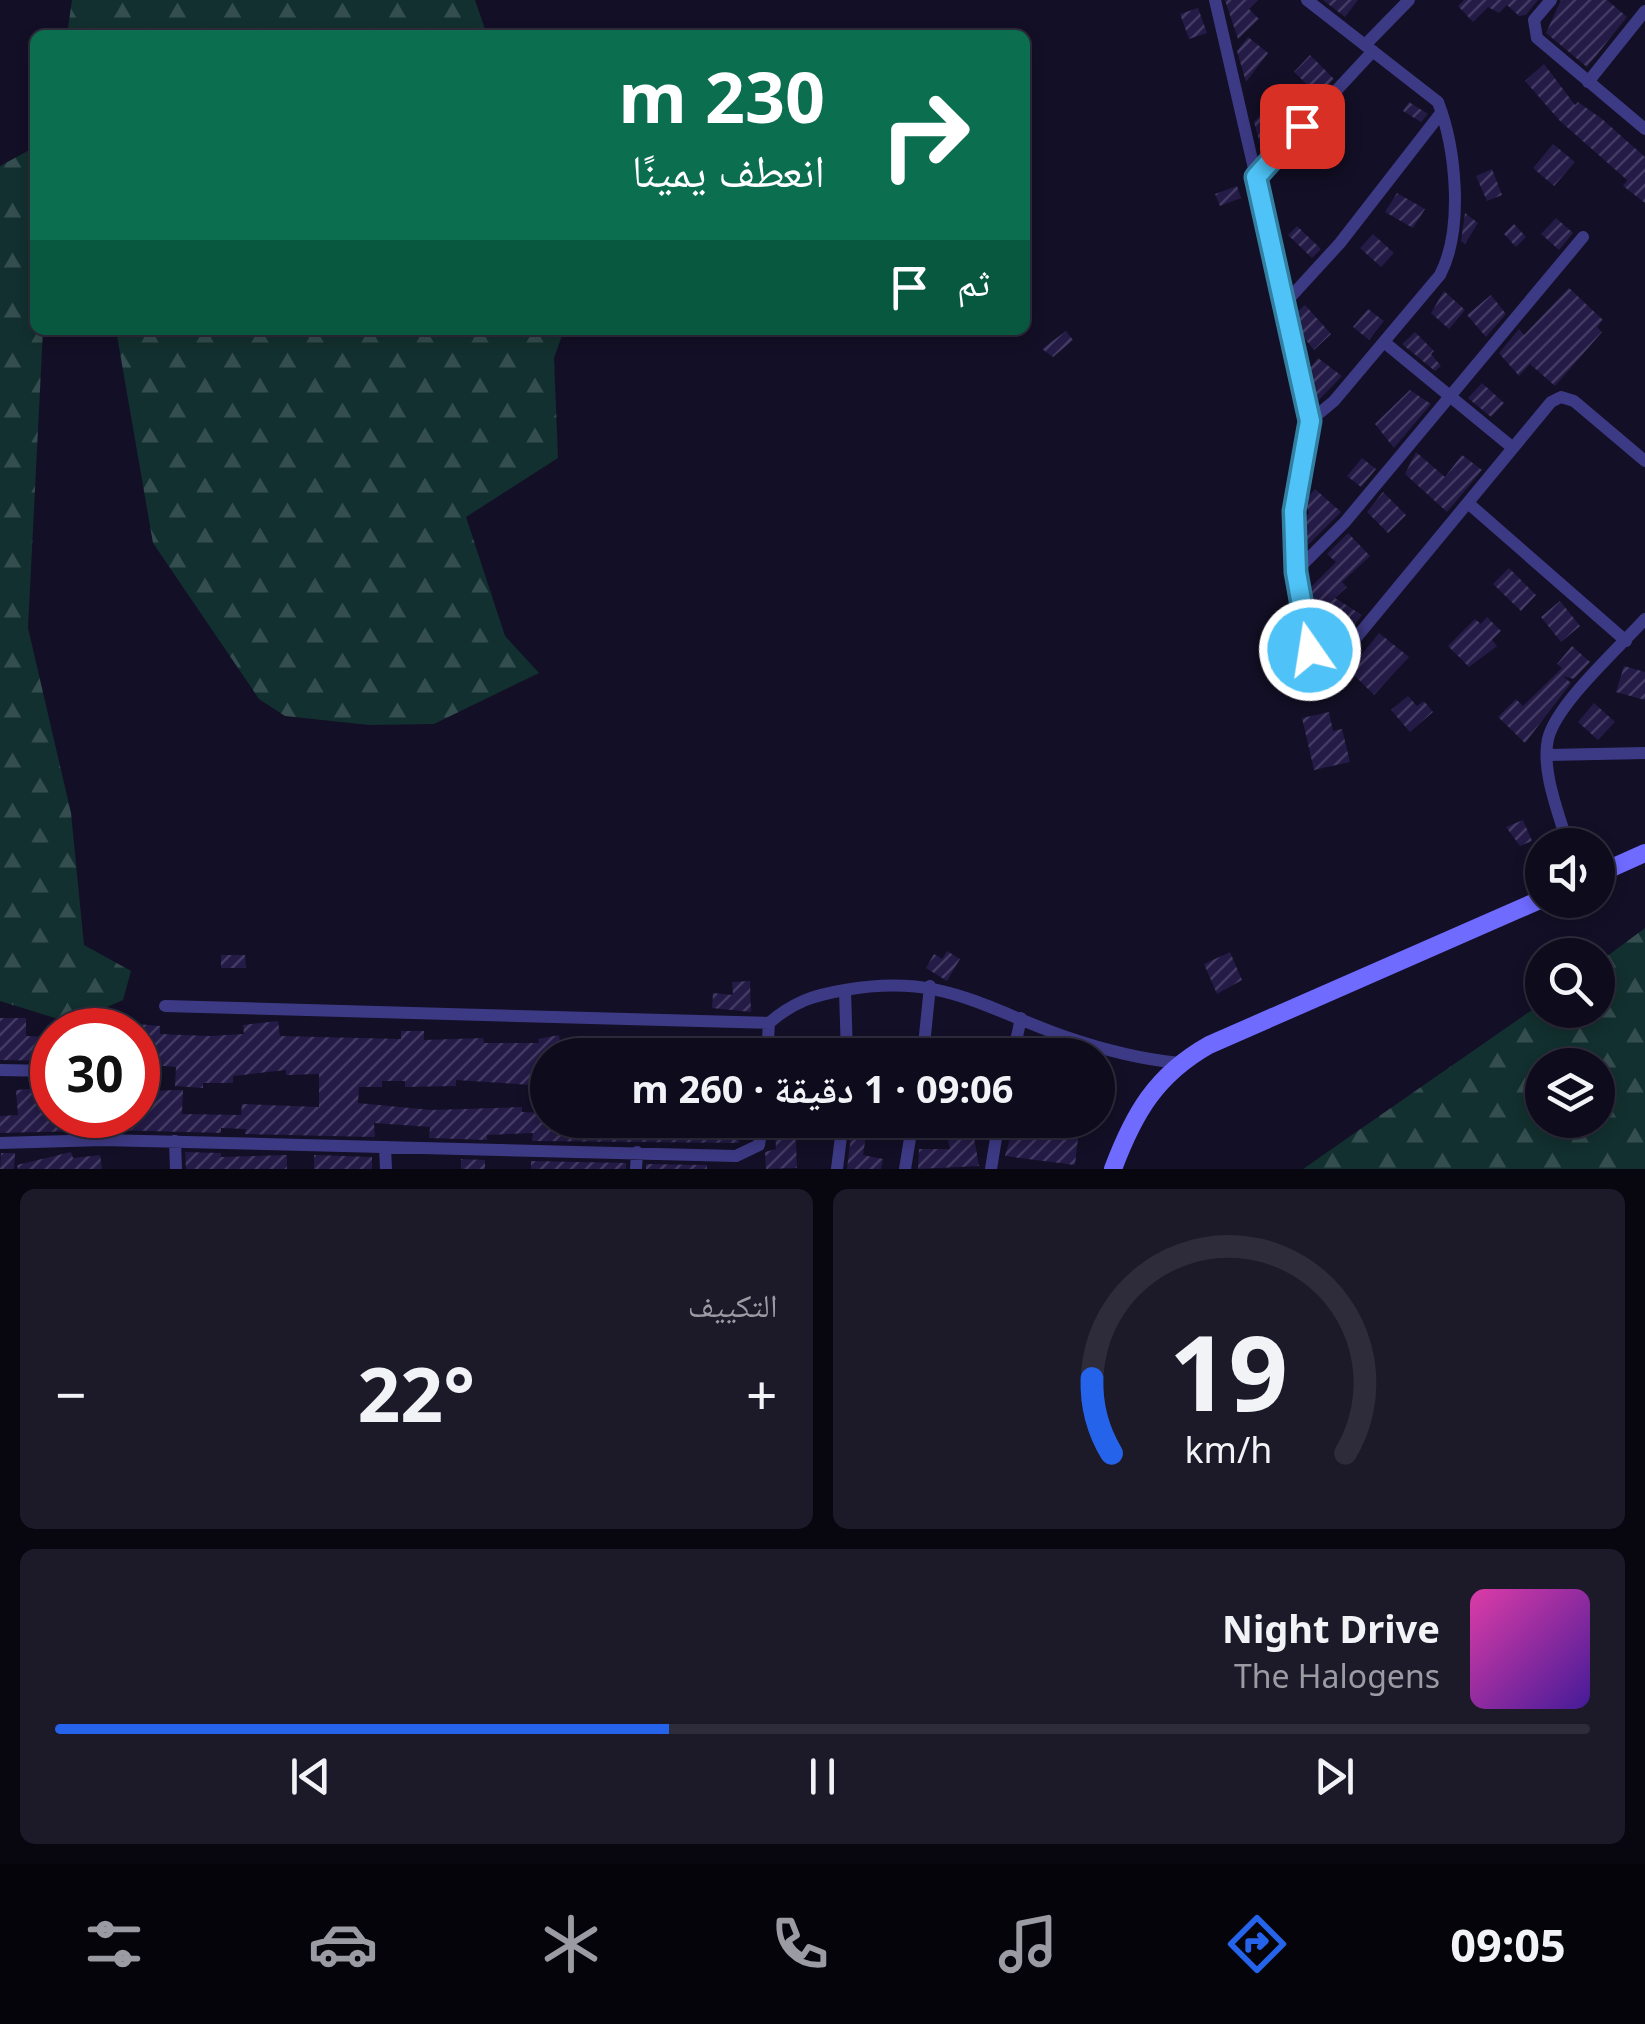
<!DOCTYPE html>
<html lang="ar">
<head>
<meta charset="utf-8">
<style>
  :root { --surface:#0e0b1c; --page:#1c1929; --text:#f1f3f6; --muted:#9b9ba3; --line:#2e2b3b; --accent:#2563eb }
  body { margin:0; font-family:"Noto Sans","Noto Naskh Arabic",sans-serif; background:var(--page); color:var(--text); direction:rtl; height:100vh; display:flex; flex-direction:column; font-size:38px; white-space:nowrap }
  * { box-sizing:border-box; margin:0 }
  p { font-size:32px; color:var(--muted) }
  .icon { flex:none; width:55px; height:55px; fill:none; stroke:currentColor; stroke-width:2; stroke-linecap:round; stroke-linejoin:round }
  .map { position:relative; height:1169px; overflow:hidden; direction:ltr }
  .details { display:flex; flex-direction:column; gap:20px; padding:20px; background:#08060f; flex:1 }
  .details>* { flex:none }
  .guide { position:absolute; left:30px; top:30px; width:1000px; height:305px; border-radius:15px; box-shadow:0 5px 15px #0003,0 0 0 2px var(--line); direction:rtl; background:#0b6e4f; color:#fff; overflow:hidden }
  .fabs { position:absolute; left:1525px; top:828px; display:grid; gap:20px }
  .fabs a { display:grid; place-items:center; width:90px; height:90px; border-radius:50%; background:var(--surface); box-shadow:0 5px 15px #0003,0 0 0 2px var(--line); font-size:50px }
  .speed { position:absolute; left:30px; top:1008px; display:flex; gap:20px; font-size:50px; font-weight:700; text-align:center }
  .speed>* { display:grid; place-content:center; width:130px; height:130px; border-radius:50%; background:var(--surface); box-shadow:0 5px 15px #0003,0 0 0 2px var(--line); line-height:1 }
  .speed .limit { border:15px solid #d22; background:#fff; color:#111 }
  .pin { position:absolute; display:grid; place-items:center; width:85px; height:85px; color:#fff; margin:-42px; border-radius:20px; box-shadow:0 5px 15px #0006 }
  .me { position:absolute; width:110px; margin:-55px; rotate:347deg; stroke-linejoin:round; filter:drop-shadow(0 0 8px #0008) }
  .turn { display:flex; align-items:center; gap:35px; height:210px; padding:0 40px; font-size:45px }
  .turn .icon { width:130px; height:130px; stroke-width:2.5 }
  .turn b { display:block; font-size:70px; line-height:85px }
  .then { display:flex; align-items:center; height:95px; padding:0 40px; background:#0003; gap:20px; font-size:38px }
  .big { font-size:75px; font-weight:700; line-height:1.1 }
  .details .card { flex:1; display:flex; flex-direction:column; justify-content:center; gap:15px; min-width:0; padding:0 35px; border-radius:15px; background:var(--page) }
  .details .dial { align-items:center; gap:0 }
  .dial svg { height:260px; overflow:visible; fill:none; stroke:var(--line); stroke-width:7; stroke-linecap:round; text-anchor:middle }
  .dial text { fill:var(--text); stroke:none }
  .song { display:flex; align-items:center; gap:30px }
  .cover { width:120px; height:120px; border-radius:15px; background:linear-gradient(135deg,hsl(320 70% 55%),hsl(260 70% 35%)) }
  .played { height:10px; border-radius:5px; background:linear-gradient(90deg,var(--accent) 40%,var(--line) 40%) }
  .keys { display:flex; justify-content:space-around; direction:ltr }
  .heat { display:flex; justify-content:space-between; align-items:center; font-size:55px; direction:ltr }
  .details .tiles { flex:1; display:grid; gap:20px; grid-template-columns:1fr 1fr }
  .card:last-child { grid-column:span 2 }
  .trip { position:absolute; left:530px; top:1038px; width:585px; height:100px; border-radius:50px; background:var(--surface); box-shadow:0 5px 15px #0003,0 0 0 2px var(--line); font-weight:700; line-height:100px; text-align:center; direction:rtl }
  .menu { display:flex; height:160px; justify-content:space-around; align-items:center; background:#06040b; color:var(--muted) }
  .menu .icon { width:70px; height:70px }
  .menu .active { color:var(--accent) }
  .menu b { font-size:45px; color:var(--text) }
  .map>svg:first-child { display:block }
  .forest { fill:url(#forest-firs); fill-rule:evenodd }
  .building { fill:url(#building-hatch) }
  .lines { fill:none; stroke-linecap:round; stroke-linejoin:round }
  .minor { stroke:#3d3a85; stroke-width:12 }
  .secondary { stroke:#6f6bff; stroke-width:18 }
  .route-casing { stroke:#337fa1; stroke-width:25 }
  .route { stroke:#4fc3f7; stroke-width:18 }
</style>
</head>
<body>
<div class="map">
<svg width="1645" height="1169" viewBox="0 0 1645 1169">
  <defs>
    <pattern id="forest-firs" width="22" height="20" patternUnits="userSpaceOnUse" patternTransform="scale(2.5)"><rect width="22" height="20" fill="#12302f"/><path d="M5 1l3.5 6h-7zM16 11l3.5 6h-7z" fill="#344d4e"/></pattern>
    <pattern id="building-hatch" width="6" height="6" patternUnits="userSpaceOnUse" patternTransform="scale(2.5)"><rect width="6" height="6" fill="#241b47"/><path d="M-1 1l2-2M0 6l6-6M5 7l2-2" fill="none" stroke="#433b63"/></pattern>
  </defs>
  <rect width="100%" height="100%" fill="#130f26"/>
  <!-- forest -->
  <path class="forest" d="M72,0h403l12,35h-420z
    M35,147v183h8l-15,298 43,185 13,132 47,26 -8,29 -52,23 -71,-22v-835z
    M116,330h448l-10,28 4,100 -92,59 39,119 34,37 -105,51 -65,1 -84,-9 -26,-17 -106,-156z
    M1645,928v241h-342l239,-166v7h56v-47zM1542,1065h56v55h-56z"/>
  <!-- building -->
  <path class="building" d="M1225,0h33l-9,9 10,10 -21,20z
    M1323,0h35l-13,17z
    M1464,0h74l-12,15 -7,1 -12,-11 -8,8 -11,-6 -15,15 -15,-16z
    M1561,0h46l20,17 -40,50 -41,-34z
    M1198,8l9,25 -18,6 -9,-25z
    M1248,37l20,16 -22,29 -9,-31z
    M1310,55l24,24 -16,16 -24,-23z
    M1544,64l31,41 3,-3 24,17 43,38v46l-22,-17 4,-6 -67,-59 -35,-40z
    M1278,94l23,20 -38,41 -9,-33z
    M1409,102l19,12 -7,8 -18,-11z
    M1553,144l22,18 -21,24 -21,-18z
    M1492,169l10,26 -15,6 -11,-25z
    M1237,186l4,12 -21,8 -5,-12z
    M1397,193l28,16 -12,19 -28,-16z
    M1465,213l13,10 -13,21 -4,-3z
    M1556,218l17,15 -14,17 -18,-16z
    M1514,224l12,13 -10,10 -12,-13z
    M1297,226l24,23 -9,9 -24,-23z
    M1373,234l21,19 -13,14 -21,-19z
    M1569,288l34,32 -6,7 5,5 -47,54 -25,-22 -11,12 -20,-23 20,-24 5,6z
    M1444,291l21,19 -16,19 -18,-16z
    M1491,295l15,19 -20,23 -19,-22z
    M1305,305l26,29 -17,16 -10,-12 -7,-26z
    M1368,309l16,12 -15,19 -16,-13z
    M1066,331l7,9 -20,17 -11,-8z
    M1415,332l19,19 -3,3 10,12 -6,5 -33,-27z
    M1318,358l24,18 -24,25 -8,-33z
    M1482,383l22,20 -13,14 -23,-19z
    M1410,390l21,14 -37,44 -19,-24z
    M1416,452l29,25 17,-22 20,15 -35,42 -42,-38z
    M1362,458l14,11 -15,18 -14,-11z
    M1315,489l26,23 -37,37v-29l5,-7 -4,-12z
    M1383,492l23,23 -18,18 -21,-21z
    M1348,533l22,23 -28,26 5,5 -12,11 27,17 -17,21 -34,-20 -4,-25 29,-29 -9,-8z
    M1509,568l27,27 -15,16 -28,-27z
    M1560,601l20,25 -19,16 -20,-25z
    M1487,617l14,14 -9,9 5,6 -28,21 -21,-21 27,-27 6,5z
    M1379,633l30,24 -35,38 -25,-25z
    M1572,646l18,16 -16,17 -11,-3 8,7 -46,60 -27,-26 18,-18 7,7 39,-38 -5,-4z
    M1624,666l21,6v28l-29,-8z
    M1408,696l9,10 7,-5 9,11 -23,20 -19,-22z
    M1594,703l21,19 -17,18 -20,-18z
    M1329,712l4,19 9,-2 8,33 -36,8 -12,-52z
    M1523,820l9,21 -12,5 -14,-19z
    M947,951l13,8 -13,22 -21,-13 8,-14 8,5z
    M1230,952l12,28 -25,14 -13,-30z
    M221,955h24l1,13h-25z
    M750,981l1,31 -39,-4 1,-15 20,2 -1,-13z
    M0,1018h26v18l26,1v24l-52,-1z
    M278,1021l2,15 121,3v-8h23v9l59,-2 1,5h55l-1,-4 21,-4 1,6 71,3v11h-83v31l-92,-6v6l-51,1v-6h-23v6h-23l-1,16 73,7 91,-3v5l26,1v7h192l-1,23 -207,-2 1,-8 -46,2v5l-58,-2 1,-11 -56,-4 1,14 -130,-3 1,-5 -25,-1v5l-108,-3 -1,-14 26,-1v-24l45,-1 -1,24 59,1 1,-11 77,3v-33l-33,1v-5l-53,6v7h-30v5l-28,-2 1,-19 -38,-3v-40l22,2v8l50,2 34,-2 -1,-9z
    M42,1088v5l10,-1v23h30l2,16 -84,2v-17l18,-1 -2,-25z
    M781,1120h14l2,48 -31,1 -1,-17 11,-3 -1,-19h7z
    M853,1120h35l-2,17 -20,-2 -3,20 20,4 -2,10h-34z
    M1015,1120h65l-5,45 -70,-9z
    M972,1126l7,40 -61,3 1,-20h31l-4,-18z
    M71,1152l2,6 27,-3 2,14h-84l-1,-4z
    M185,1152l36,1v4l66,-2v14h-101z
    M1,1153h14l-1,16h-14z
    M314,1155l58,2v12h-58z
    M461,1159l24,1v9h-24z
    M531,1161l95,2v6h-95z
    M646,1164l61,1v4h-61z"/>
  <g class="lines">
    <!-- minor -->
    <path class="minor" d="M1215,0l93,402c3,25 -6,45 -10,69 -9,63 -8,143 22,201l7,1 224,-271 10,-5 13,4 71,60
      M1307,0l131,102c18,47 26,127 2,173l-106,126 -24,20
      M1551,0l-17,20 3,18 108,91
      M1365,45l44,-45
      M1588,82l57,-71
      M1256,177l117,-126
      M1286,302l54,-59 101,-130
      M1384,342l129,106
      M1468,503l158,138
      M1296,571l49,-49 238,-285
      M1548,755l97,-2
      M1568,845c-9,-31 -27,-74 -20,-106 8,-35 72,-92 97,-120
      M845,990l2,65
      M165,1006l604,17 -2,32
      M769,1023c24,-21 45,-28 76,-33 96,-17 136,17 221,47 38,13 73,22 113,26
      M923,1055l7,-69
      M1013,1055l8,-37
      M0,1070l52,1
      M102,1115l1,25
      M175,1141l1,28
      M0,1143l103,-3 633,16 23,-11 4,-25
      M385,1147l1,22
      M636,1169l1,-17
      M837,1169l6,-49
      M905,1169l8,-49
      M991,1169l8,-49"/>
    <!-- secondary -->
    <path class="secondary" d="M1598,874l47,-21
      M1113,1169c21,-56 43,-94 96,-124l333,-146"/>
  </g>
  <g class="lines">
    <defs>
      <path id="route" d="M1302,126l-46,51 54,244 -16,90 2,61 14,78"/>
    </defs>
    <!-- route casing -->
    <use href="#route" class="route-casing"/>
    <!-- route -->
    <use href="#route" class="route"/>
  </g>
</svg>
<div class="fabs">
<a><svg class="icon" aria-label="sound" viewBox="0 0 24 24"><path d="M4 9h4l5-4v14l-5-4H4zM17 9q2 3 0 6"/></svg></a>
<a><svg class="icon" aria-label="search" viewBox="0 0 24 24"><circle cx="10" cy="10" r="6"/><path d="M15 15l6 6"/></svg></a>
<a><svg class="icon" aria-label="layers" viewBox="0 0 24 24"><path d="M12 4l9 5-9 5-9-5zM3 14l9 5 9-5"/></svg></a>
</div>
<div class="speed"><div class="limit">30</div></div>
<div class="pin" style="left:1302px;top:126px;background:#d93025"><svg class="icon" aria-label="arrive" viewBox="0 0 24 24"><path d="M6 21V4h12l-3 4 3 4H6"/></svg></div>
<svg class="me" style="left:1310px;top:650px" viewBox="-20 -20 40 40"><circle r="17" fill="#4fc3f7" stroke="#fff" stroke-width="3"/><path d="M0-11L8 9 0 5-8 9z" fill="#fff"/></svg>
<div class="trip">09:06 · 1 دقيقة · 260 m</div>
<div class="guide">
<div class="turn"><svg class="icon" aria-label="right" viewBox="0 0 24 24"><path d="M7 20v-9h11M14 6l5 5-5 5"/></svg><div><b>230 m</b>انعطف يمينًا</div></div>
<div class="then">ثم<svg class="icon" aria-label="arrive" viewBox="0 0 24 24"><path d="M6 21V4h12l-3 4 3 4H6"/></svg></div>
</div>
</div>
<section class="details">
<div class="tiles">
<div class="card dial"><svg viewBox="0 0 100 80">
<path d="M14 69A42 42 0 1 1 86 69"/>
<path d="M14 69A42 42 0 0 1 8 46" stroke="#2563eb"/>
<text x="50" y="56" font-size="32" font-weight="700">19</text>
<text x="50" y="72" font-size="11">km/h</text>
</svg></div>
<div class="card"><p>التكييف</p>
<div class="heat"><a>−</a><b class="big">22°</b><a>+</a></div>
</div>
<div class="card">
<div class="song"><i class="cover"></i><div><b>Night Drive</b><p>The Halogens</p></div></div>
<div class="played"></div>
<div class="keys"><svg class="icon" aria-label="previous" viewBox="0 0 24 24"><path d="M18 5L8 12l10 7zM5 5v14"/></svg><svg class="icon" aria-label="pause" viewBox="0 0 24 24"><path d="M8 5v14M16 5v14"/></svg><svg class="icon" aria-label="next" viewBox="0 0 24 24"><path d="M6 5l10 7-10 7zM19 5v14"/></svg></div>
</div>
</div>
</section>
<nav class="menu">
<b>09:05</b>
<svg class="icon active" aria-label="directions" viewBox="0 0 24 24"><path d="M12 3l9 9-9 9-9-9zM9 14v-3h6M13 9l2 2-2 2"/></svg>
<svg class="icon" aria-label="music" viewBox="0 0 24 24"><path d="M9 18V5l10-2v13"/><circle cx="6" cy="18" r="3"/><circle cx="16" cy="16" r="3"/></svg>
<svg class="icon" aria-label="phone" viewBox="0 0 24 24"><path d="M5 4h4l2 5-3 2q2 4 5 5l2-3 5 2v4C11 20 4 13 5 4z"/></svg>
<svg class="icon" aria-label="climate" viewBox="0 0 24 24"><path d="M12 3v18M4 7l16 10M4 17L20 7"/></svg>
<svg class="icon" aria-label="car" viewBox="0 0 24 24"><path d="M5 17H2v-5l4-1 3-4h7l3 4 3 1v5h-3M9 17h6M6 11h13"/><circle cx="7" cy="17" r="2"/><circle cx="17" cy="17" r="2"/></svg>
<svg class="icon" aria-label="filters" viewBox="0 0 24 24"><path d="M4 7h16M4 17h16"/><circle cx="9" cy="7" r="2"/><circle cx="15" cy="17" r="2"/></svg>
</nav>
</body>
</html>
